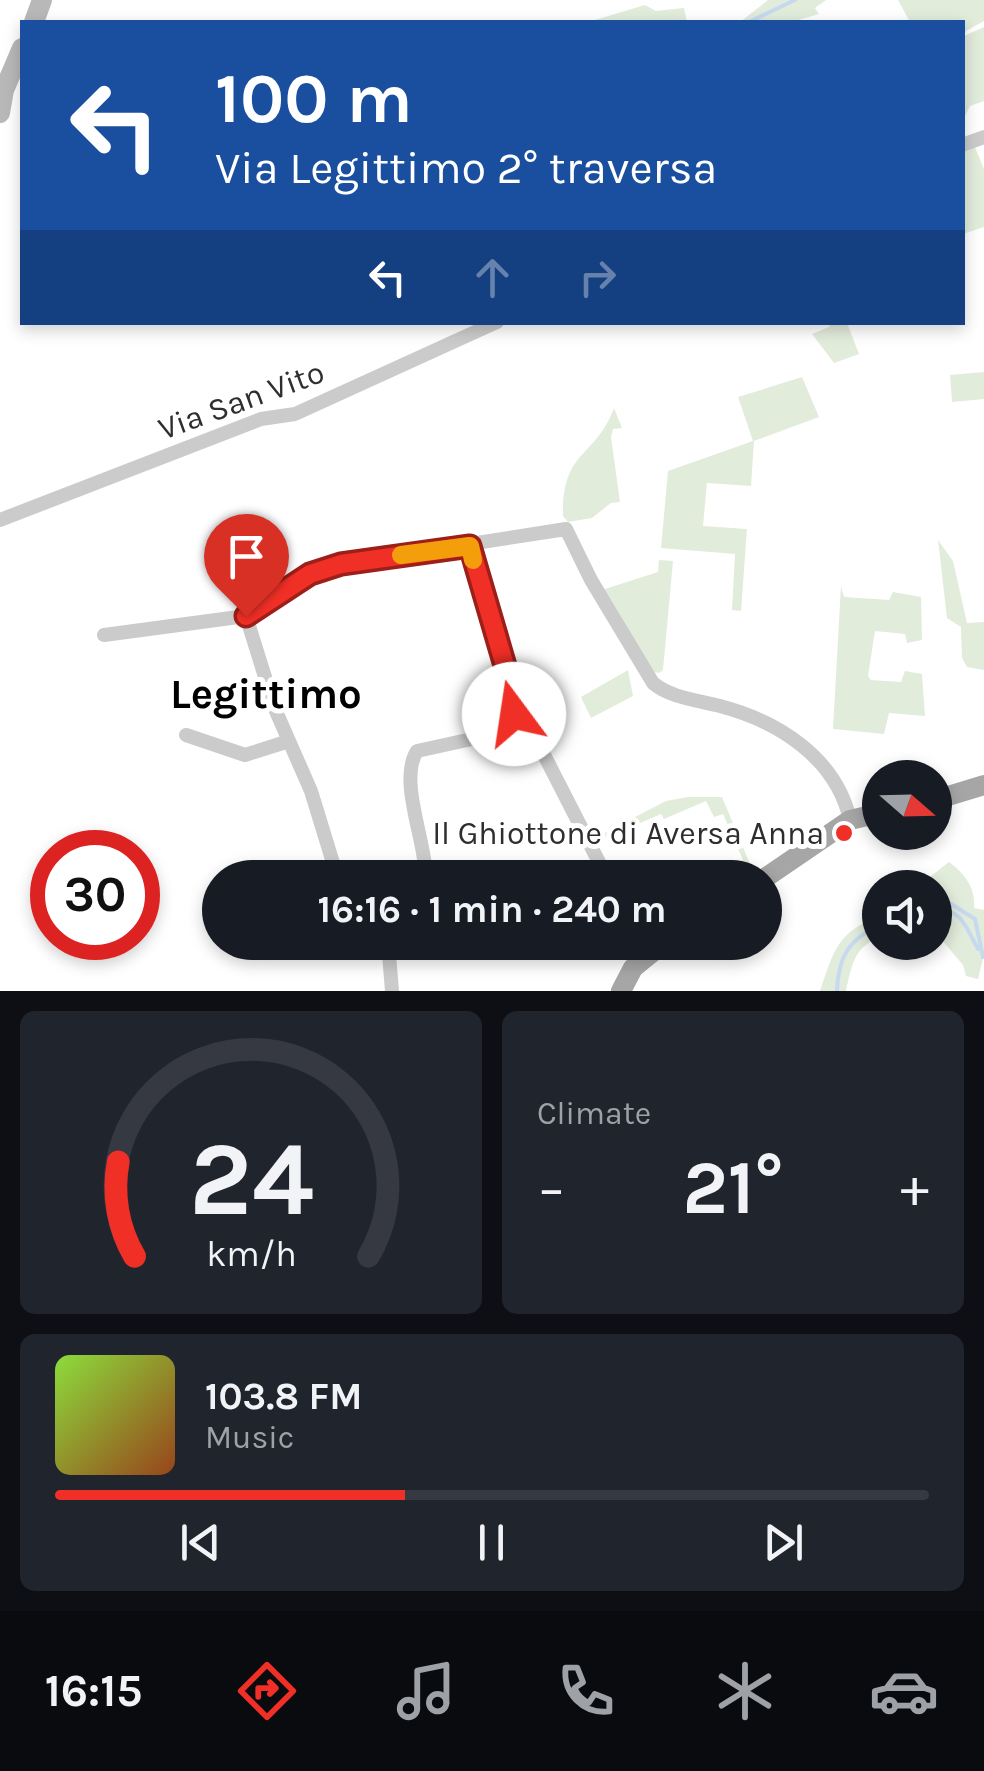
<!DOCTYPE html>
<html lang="en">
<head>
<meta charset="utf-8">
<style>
  :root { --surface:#171b24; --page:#20242c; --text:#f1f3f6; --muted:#9ea1a6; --line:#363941; --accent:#f02f26 }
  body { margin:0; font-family:Karla,sans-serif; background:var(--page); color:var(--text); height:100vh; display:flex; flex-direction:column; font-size:38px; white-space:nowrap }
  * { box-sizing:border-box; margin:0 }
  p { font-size:32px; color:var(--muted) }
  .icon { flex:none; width:55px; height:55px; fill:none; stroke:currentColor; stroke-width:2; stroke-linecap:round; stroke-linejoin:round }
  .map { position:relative; height:991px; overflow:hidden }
  .details { display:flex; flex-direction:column; gap:20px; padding:20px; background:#0d0f14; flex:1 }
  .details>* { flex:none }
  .banner { position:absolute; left:20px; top:20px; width:945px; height:305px; border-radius:0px; box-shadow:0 5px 15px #0003; background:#1a4fa0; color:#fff; overflow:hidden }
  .needle { width:65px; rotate:110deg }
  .tools { position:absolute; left:862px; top:760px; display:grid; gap:20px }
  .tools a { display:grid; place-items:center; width:90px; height:90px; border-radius:50%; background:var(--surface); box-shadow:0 5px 15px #0003; font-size:50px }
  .speed { position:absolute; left:30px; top:830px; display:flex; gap:20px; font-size:50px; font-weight:700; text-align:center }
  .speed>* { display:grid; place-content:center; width:130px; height:130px; border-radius:50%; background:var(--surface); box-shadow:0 5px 15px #0003; line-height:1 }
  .speed .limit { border:15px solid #d22; background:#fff; color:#111 }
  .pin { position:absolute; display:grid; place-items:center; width:85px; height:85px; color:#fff; margin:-102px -42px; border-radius:50% 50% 50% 0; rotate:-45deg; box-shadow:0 0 10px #0007 }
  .pin .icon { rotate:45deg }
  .me { position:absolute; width:110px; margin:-55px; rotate:346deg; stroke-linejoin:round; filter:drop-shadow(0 0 8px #0008) }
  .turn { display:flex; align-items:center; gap:35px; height:210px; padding:0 30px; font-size:45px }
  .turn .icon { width:130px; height:130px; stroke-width:2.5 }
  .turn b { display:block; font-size:70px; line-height:85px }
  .lanes { display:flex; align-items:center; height:95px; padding:0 30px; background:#0003; justify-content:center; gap:50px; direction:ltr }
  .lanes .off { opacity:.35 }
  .big { font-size:75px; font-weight:700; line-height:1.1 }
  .details .card { flex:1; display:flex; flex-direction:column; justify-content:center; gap:15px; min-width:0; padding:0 35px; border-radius:15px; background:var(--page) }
  .details .dial { align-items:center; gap:0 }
  .dial svg { height:260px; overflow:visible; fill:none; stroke:var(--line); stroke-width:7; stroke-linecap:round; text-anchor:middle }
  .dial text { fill:var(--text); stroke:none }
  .song { display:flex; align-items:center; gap:30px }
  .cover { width:120px; height:120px; border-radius:15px; background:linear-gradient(135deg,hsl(90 70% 55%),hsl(20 70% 35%)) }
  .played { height:10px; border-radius:5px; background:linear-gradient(90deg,var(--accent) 40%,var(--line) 40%) }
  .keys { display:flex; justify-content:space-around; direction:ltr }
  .heat { display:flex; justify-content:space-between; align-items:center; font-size:55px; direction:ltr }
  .details .tiles { flex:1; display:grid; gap:20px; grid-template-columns:1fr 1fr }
  .card:last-child { grid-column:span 2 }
  .trip { position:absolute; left:202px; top:860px; width:580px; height:100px; border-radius:50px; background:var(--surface); box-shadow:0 5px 15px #0003; font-weight:700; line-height:100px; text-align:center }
  .menu { display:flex; height:160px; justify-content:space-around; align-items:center; background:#090b0e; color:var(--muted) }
  .menu .icon { width:70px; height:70px }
  .menu .current { color:var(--accent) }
  .menu b { font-size:45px; color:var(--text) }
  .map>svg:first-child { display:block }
  .green { fill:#e2ecdb }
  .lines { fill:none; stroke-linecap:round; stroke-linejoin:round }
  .stream { stroke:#c6d9ee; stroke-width:4 }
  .street { stroke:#cbcbcb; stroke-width:14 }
  .secondary { stroke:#b8b8b8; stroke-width:20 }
  .primary { stroke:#a6a6a6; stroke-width:20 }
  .route-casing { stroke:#9c1f19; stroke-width:25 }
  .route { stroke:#f02f26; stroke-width:18 }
  .slow { stroke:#f59e0b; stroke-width:18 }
  .poi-dot { fill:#f02f26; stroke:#fff; stroke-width:4 }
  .labels { text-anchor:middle; stroke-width:10; stroke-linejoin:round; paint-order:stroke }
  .street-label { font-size:32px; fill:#2e2e2e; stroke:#fff }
  .poi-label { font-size:32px; fill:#2e2e2e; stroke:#fff; text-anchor:end }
  .district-label { font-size:42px; font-weight:bold; fill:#000; stroke:#fff }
</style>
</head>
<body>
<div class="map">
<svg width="984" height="991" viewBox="0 0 984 991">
  <rect width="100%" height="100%" fill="#fff"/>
  <!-- green -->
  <path class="green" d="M768,0h58l-11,8 4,6 -27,8h-52z
    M898,0h86v21l-18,10 -2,5 20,-9v74l-14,5 -7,14 -1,-98h-52z
    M645,5l11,6 28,-3 3,14h-99z
    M974,145l10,24v58l-21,7v-84z
    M831,323h16l12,31 -25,9 -22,-29 17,-7z
    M984,372v27l-32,3 -2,-27z
    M802,377l17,40 -65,24 -3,45 -44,-3 -4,43 44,3 -6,82 -9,-1 3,-56 -74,-6 7,-77 85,-30 -15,-44z
    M614,408l8,20 -9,1 -2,8 9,65 -9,1 -19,15 -24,4 -5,-6c-1,-67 32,-57 51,-108z
    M938,540l15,21 14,62 17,-1v48l-17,-3 -5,-9 -1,-31 -14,-9z
    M659,560l14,1 -10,109 -4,3 -5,-1 -52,-87 3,4 53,-17z
    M841,586l3,11 45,3 4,-8 28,5 1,43 -15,3 -2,-9 -30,-3 -7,45 3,4 30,2 4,-11 17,3 3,42 -36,-3 -5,21 -51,-5z
    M628,670l5,26 -42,22 -10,-21z
    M688,797h34l33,79 -30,1 -2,-7 20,-10 -20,-46 -9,3 -8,-16 -42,18 -3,-5 -55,24 -2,-5 62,-32z
    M949,862c15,11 27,26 25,46l10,2v45l-6,24 -12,-3 -3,-11 -22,-26 -6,1v-52l-18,-1z
    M880,916v22c-26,7 -29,30 -34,53h-26c14,-41 17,-59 60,-75z"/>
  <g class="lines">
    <!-- stream -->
    <path class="stream" d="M749,22l46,-22
      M935,894l40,25 8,38
      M935,910c27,-3 32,20 43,39
      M837,991c1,-34 12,-52 43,-66"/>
    <!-- street -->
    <path class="street" d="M962,145l22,-8
      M0,520l261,-101 34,-5 202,-92
      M246,616l29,93 36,82 23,75 11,12
      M104,635l142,-19 64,-42 31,-10 225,-35 25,51 62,103c18,15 44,17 67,23 57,15 116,51 130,114
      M514,714l24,29 65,127 10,8
      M186,735l59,20 44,-14
      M426,878c0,-37 -28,-97 -9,-127l64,-14 33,-23 1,-14 -17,-46 -28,-107
      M388,942l4,49"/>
    <!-- secondary -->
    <path class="secondary" d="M34,22l8,-22
      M0,113l4,-23 18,-42"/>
    <!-- primary -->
    <path class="primary" d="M935,800l49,-15
      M765,878l85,-58 30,-7
      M621,991l12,-23 32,-26"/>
  </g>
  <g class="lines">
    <defs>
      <path id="route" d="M246,616l64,-42 31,-10 129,-18 45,154 -1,14"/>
    </defs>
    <!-- route casing -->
    <use href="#route" class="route-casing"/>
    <!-- route -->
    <use href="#route" class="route"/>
    <!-- slow -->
    <path class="slow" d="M401,555l69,-9 3,14"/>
  </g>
  <!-- markers -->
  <circle class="poi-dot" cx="844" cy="833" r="10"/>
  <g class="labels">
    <!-- street labels -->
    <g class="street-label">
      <text transform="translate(241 400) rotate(-20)" y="11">Via San Vito</text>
    </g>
    <!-- poi labels -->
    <g class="poi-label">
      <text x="824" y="844">Il Ghiottone di Aversa Anna</text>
    </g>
    <!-- district labels -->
    <g class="district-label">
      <text x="266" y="708">Legittimo</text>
    </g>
  </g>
</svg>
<div class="tools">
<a><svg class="needle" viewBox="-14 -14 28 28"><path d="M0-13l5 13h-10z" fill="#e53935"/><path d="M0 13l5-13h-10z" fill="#9ea1a6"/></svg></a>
<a><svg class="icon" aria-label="sound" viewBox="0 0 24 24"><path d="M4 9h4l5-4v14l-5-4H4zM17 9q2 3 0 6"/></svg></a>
</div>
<div class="speed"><div class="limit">30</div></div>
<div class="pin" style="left:246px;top:616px;background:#d93025"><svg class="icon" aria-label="arrive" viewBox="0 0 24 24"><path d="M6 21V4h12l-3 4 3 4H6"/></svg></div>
<svg class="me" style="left:514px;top:714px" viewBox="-20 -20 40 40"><circle r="19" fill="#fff"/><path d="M0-13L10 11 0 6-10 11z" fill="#f02f26"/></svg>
<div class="trip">16:16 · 1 min · 240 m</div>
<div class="banner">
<div class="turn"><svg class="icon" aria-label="left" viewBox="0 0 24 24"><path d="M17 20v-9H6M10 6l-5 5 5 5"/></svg><div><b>100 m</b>Via Legittimo 2° traversa</div></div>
<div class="lanes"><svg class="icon" aria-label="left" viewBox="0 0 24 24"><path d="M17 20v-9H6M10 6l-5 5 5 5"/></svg><svg class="icon off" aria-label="ahead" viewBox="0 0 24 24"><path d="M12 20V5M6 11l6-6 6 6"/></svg><svg class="icon off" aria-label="right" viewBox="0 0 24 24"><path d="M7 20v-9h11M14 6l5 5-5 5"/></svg></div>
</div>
</div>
<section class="details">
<div class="tiles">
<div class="card dial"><svg viewBox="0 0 100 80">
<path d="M14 69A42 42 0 1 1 86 69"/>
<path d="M14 69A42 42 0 0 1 9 40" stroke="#f02f26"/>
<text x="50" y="56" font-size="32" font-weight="700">24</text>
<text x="50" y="72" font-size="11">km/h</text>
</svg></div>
<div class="card"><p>Climate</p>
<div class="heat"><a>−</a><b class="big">21°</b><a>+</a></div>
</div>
<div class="card">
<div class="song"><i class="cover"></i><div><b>103.8 FM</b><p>Music</p></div></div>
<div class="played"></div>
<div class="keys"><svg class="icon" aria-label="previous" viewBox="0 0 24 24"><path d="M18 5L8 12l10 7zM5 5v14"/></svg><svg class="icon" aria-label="pause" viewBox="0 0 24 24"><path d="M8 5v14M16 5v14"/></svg><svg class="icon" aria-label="next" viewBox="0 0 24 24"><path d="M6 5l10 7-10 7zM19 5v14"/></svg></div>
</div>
</div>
</section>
<nav class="menu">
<b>16:15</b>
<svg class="icon current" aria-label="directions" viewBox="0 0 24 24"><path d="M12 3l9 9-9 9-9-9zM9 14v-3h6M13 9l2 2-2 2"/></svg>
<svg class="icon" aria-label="music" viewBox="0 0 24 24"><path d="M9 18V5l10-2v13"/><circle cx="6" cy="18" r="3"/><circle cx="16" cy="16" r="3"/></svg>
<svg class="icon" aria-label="phone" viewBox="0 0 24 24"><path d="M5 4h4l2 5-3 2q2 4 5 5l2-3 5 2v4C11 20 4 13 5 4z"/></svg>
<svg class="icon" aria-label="climate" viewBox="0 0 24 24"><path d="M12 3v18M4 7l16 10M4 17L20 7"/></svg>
<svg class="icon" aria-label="car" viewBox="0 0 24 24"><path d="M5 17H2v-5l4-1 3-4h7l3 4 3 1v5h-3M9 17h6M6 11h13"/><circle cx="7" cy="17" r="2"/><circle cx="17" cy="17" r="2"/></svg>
</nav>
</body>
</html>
